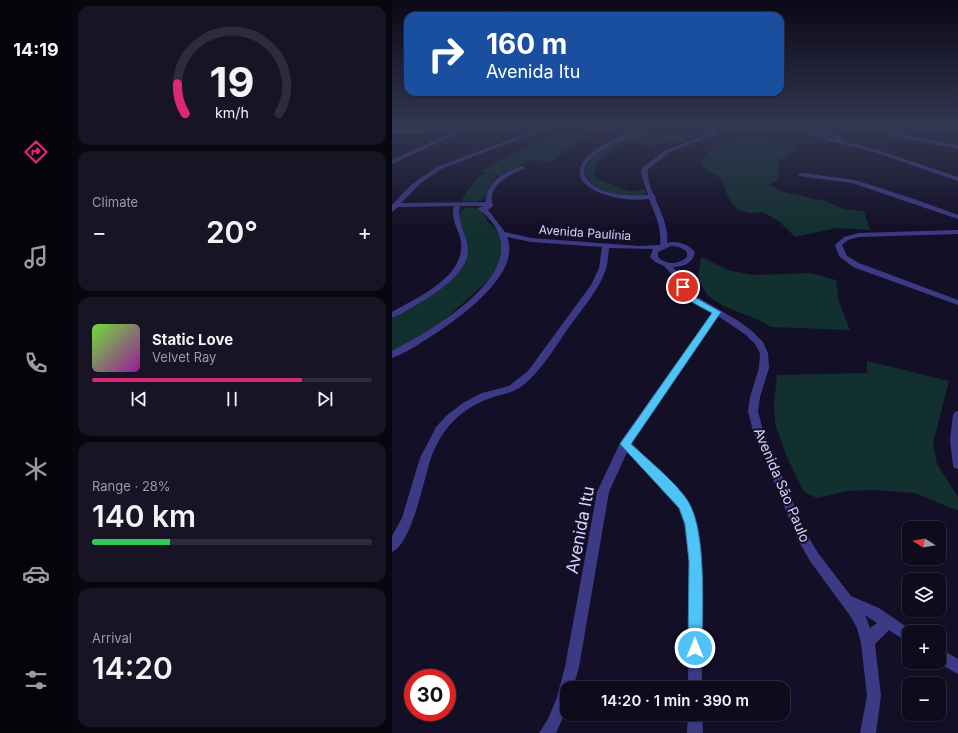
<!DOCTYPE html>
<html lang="en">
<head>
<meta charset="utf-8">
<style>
  :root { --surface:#0e0b1c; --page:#171425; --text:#f1f3f6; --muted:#9b9ba3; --line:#2e2b3b; --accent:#db2777 }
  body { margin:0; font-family:Inter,sans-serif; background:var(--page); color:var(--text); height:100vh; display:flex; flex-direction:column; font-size:15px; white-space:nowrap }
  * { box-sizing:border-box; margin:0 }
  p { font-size:13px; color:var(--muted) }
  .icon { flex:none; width:22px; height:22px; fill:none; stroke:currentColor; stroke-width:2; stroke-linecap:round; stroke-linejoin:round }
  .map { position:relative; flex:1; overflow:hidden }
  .panel { display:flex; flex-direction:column; gap:6px; padding:6px; background:#08060f; width:320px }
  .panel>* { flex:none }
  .guide { position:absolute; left:12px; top:12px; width:380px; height:84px; border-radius:12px; box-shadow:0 1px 3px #0004,0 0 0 1px var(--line); background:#1a4fa0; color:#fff; overflow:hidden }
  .needle { width:26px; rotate:281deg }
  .buttons { position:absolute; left:510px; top:521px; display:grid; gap:8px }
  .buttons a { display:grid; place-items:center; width:44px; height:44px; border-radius:8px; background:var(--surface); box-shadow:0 1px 3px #0004,0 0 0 1px var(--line); font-size:20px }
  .speed { position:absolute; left:12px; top:669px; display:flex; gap:8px; font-size:20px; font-weight:700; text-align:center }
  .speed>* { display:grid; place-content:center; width:52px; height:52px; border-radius:50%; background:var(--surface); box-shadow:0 1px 3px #0004,0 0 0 1px var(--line); line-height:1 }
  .speed .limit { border:6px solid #d22; background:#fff; color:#111 }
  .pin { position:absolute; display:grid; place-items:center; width:34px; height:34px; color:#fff; margin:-17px; border:2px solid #fff; border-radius:50%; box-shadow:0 1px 4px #0007 }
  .me { position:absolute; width:44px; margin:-22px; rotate:0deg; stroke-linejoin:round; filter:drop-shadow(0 0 3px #0008) }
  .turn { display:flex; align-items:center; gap:14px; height:84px; padding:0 16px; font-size:18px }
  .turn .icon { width:52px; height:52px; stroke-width:2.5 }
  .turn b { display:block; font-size:28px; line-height:34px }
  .big { font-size:30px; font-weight:600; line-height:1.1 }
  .panel .widget { flex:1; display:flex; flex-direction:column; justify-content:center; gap:6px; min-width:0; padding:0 14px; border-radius:12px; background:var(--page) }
  .panel .dial { align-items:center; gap:0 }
  .dial svg { height:104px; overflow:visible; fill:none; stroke:var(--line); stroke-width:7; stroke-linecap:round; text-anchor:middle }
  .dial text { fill:var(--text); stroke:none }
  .song { display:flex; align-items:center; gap:12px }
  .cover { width:48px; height:48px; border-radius:6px; background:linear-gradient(135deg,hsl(100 70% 55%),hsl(300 70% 35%)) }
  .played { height:4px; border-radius:2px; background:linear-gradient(90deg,var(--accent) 75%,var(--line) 75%) }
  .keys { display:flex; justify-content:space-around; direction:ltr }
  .heat { display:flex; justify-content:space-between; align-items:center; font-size:22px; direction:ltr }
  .charge { height:6px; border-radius:3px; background:linear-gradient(90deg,#34c759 28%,var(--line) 0) }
  .trip { position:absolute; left:168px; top:681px; width:230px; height:40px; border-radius:12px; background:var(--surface); box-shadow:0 1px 3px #0004,0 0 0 1px var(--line); font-weight:600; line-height:40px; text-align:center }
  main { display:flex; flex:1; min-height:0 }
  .tab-bar { display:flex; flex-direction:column; width:72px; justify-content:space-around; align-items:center; background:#06040b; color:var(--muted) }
  .tab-bar .icon { width:28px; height:28px }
  .tab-bar .current { color:var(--accent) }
  .tab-bar b { font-size:18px; color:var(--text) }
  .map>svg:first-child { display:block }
  .green { fill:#12302f }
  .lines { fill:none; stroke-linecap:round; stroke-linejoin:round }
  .minor { fill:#3d3a85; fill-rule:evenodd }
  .route { fill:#4fc3f7; stroke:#337fa1 }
  .labels { text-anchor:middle; stroke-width:4; stroke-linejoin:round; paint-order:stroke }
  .far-street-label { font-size:12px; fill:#d9d4ff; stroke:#130f26 }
  .street-label { font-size:14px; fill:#d9d4ff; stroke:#130f26 }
  .near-street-label { font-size:17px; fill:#d9d4ff; stroke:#130f26 }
</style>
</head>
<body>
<main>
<nav class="tab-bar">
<b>14:19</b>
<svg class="icon current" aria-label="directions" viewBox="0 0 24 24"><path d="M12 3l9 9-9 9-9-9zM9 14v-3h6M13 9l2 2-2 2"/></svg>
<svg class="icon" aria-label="music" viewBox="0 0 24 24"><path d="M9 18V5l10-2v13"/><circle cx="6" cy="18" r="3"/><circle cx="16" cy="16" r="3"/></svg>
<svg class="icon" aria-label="phone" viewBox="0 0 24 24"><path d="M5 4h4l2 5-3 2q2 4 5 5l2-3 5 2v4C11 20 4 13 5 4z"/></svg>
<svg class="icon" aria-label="climate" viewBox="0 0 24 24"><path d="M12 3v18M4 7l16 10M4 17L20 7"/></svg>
<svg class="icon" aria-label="car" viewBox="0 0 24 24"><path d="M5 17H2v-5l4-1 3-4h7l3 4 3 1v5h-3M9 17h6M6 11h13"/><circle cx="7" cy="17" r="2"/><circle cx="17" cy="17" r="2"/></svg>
<svg class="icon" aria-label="filters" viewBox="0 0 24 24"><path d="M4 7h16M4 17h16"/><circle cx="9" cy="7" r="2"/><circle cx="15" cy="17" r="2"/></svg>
</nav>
<section class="panel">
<div class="widget dial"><svg viewBox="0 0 100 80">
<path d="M14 69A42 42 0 1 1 86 69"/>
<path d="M14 69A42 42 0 0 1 8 46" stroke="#db2777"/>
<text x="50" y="56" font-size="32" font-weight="700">19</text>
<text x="50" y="72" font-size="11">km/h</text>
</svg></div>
<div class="widget"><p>Climate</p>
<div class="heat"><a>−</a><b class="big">20°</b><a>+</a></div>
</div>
<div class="widget">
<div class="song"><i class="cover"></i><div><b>Static Love</b><p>Velvet Ray</p></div></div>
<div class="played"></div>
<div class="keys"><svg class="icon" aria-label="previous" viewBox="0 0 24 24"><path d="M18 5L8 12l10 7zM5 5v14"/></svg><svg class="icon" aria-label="pause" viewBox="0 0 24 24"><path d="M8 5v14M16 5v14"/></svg><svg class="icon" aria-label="next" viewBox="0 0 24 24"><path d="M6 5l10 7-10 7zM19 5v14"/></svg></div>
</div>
<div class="widget"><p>Range · 28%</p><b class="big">140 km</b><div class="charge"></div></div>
<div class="widget"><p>Arrival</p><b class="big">14:20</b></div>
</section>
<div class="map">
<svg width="566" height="733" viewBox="0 0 566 733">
  <rect width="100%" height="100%" fill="#130f26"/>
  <!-- green -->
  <path class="green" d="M169,127h37l-13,7 -2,5 -33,23 -21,-2 -30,16 -20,-5 78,-38z
    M258,127h12l-2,4 3,2 28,-2 4,-4h14l-1,4 -4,5 -23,5 -29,4 -30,-4 1,2 -25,18 -5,13 5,5 25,10 8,2 14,-2 1,3 -2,3c-15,4 -41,-1 -52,-12 -3,-3 -5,-7 -7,-11 6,-25 46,-35 65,-45z
    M366,138l27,5 11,6 -18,13 1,18 -11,5 16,7 44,10 15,7 21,2 6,19 -33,-2 -42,9 -15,-15 -17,-10 -14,1 -11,-3 -8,-9 -10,-24 -16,-9 -3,-8c17,-21 32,-20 57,-22z
    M93,173l12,4c-18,19 -2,26 -35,24 4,-11 13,-21 23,-28z
    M79,207l10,3 8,13 9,8 5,10 -2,22 -12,17 -47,42 -50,30v-33l47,-30 27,-35 1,-11 -8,-26 1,-5 5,-4z
    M309,257l27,13 24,5 59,-2 25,7 3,22 11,28 -79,-3 -14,-8 -34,-13 -16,-11 -9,-16z
    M475,361l82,20 -16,62 4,21 21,33v13l-7,-2 -36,-15 -41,-3 -27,1 -30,7 -13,-6 -17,-35 -12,-33 -1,-22 3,-27 90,-2z"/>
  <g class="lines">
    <!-- minor -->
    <path class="minor" d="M54,127h14l-43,7 -25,-1v-4l25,1z
      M72,127h7l-79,37v-4z
      M151,127h7l-109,42 -20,14 -20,20 85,-1c0,-20 18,-30 36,-36l3,2 -1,1c-15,6 -38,17 -31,37l-5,4 17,22 26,6 108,8 21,-1c2,-17 -5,-31 -11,-46 -10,1 -21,1 -31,-1 -23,-4 -55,-19 -28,-44 14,-13 35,-19 52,-27h6c-9,9 -88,31 -56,57 15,12 37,12 56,11l-7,-22 2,-6 23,-17 44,-17 2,-2v-4h4l2,5 -4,3 -44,17 -22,17c-1,8 2,22 8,28l-1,1c6,15 14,29 12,45 10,-3 21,1 28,9 -2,11 -11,15 -22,15l12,13 5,13 47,27 15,11 11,11 5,11 1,15 -9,29 -2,14 5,20 43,102 12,20 33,43 28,12 35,24h-5v11l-20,-13 -14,14 6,52 -5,37h-16l7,-37 -6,-53 -4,-15 -6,-11 -41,-56 -12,-21 -45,-109 -5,-20 2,-14 9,-29 1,-15 -5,-9 -9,-9 -28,-19 -87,127 41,40 16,18 8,23 5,37 1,127h-14l1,-127 -5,-37 -5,-17 -15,-18 -37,-37 -18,40 -30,175 -6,21h-6v20l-11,25h-17l9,-14 8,-19 9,-33 32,-175 24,-51 91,-128 -28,-17 -6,-15 -14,-15 -9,-4 -5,-5 3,-8 -44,-1c-1,7 -1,15 -3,21 -7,21 -24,40 -37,58 -14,20 -30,48 -50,61 -9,6 -21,7 -31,11 -17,6 -33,18 -43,32 -6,8 -11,18 -14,27 -7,20 -19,86 -39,94v-16l10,-18 18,-60 16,-31 10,-11 17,-13 19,-10 27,-7 19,-15 63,-86 8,-17 3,-21 -71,-5 -24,-5c17,40 -60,90 -88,107 -8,5 -18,11 -27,14v-7c45,-24 159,-88 85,-143l8,-2h-25c-4,16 8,29 8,45 0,24 -38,46 -57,57 -6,3 -12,8 -19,10v-6c26,-15 73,-35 69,-70 -2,-13 -11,-22 -7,-36l-56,1 -6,5v-7l19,-20 26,-18zM279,246c7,0 11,2 16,6v5c-9,8 -21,8 -29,0v-5zM473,615l12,8 -7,5z
      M403,127h7l36,13 -20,-13h6l18,11 1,1 -3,1 38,10 80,27v4l-84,-29 -48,-12z
      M477,127h8l18,6 63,12v4l-64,-13z
      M409,173l54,7 62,20 41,15v4l-106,-36 -53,-7 -1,-1z
      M566,230v4l-99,3 -11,3 -6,5 5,11 12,7 99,37v5l-105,-38 -14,-11 -4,-11 9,-8 15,-4z
      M566,411v58l-4,-1 -1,-3 -3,-25 3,-25 2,-3z
      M547,648l19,11v15l-21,-12h2z
      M296,714h14l1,19h-16z"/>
  </g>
  <!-- sky -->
  <linearGradient id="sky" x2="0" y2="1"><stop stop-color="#0a0815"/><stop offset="0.55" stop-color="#333752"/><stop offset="1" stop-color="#333752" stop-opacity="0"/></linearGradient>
  <rect width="566" height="229" fill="url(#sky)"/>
  <!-- route -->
  <path class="route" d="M288,285h5l11,13 25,14 -90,132c16,15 48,41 58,59 18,32 13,107 13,145l-2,5 -5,2 -5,-2 -2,-5 1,-87 -4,-37 -6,-16 -59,-64 92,-131 -22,-12 -11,-14z"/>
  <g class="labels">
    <!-- far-street labels -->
    <g class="far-street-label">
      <text transform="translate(193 233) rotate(4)" y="4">Avenida Paulínia</text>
    </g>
    <!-- street labels -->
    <g class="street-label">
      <text transform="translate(390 485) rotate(67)" y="5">Avenida São Paulo</text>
    </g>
    <!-- near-street labels -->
    <g class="near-street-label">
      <text transform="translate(188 530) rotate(-79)" y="6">Avenida Itu</text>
    </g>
  </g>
</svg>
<div class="buttons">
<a><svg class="needle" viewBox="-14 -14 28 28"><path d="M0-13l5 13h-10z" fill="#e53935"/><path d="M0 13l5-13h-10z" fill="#9b9ba3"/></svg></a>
<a><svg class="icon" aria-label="layers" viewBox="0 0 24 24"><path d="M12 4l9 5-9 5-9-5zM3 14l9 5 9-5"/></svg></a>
<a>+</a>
<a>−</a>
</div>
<div class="speed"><div class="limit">30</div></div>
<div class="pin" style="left:291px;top:287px;background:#d93025"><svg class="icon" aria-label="arrive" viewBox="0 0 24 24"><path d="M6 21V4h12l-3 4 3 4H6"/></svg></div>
<svg class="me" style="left:303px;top:648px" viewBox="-20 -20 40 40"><circle r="17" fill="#4fc3f7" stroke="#fff" stroke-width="3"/><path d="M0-11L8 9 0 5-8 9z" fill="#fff"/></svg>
<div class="trip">14:20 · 1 min · 390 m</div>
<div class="guide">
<div class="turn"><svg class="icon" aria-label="right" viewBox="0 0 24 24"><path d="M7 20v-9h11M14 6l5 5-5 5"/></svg><div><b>160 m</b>Avenida Itu</div></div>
</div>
</div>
</main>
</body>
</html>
